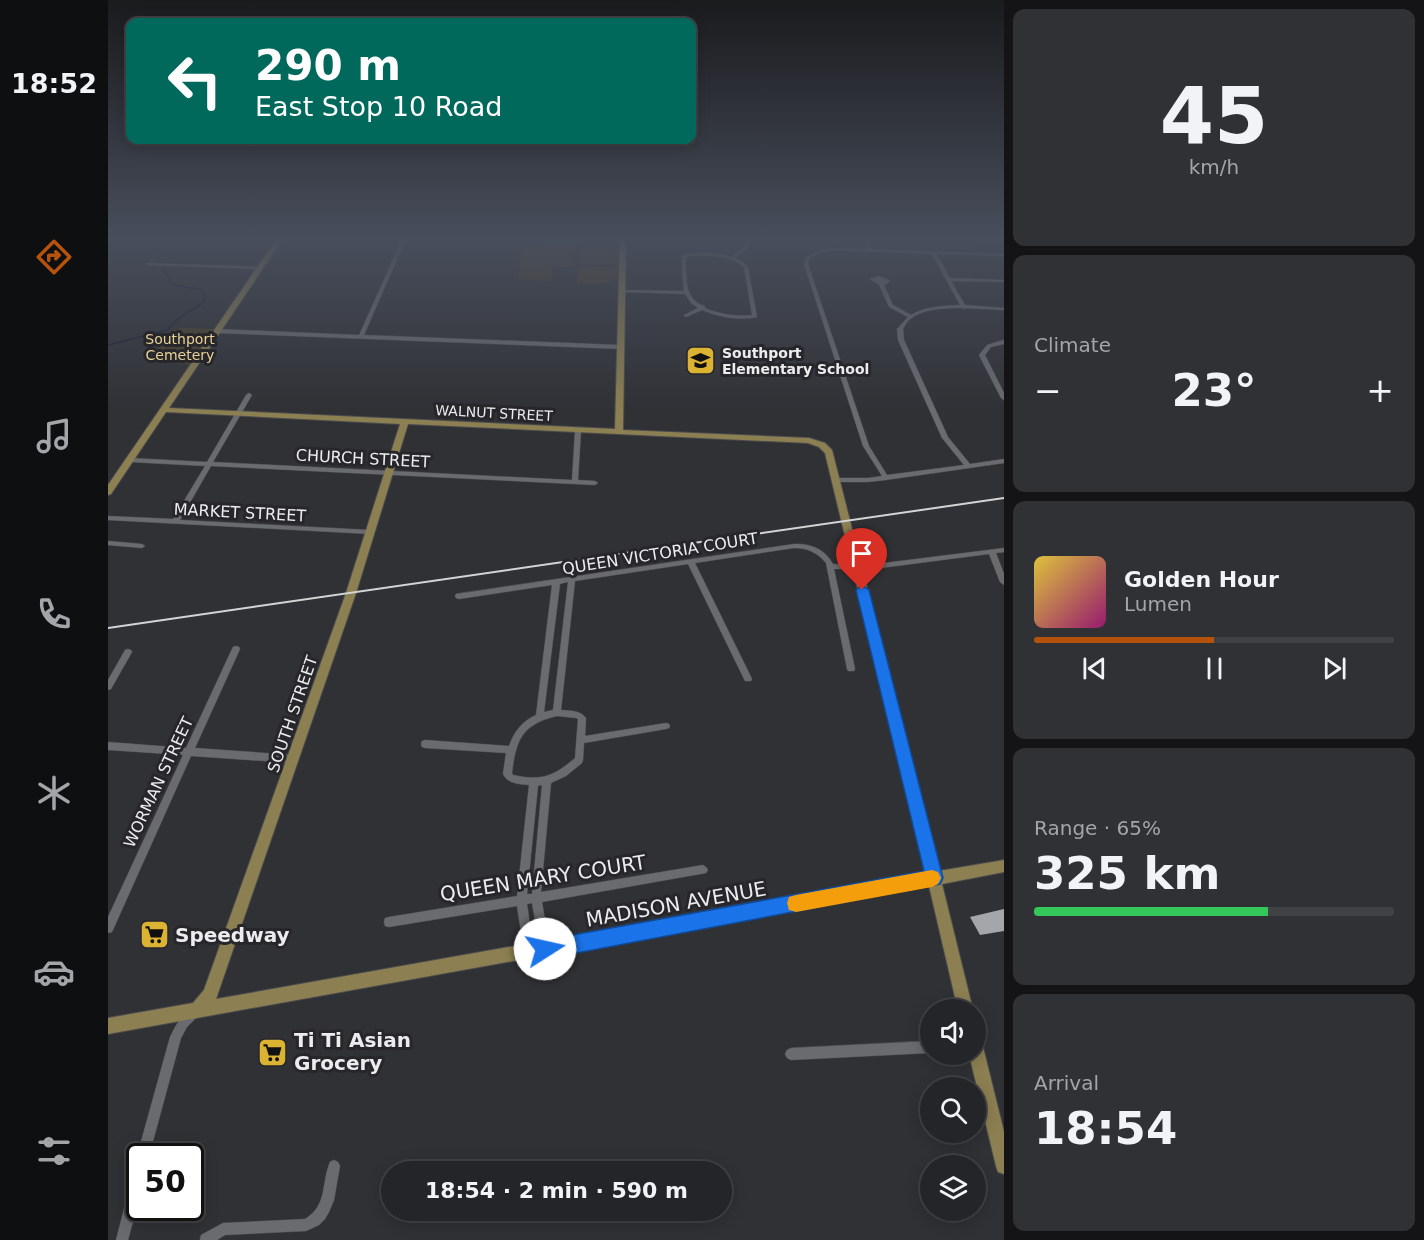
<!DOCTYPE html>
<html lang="en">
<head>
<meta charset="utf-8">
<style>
  :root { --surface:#242528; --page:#303134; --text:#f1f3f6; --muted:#a3a5a8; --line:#414245; --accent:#b45309 }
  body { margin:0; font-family:"DejaVu Sans",sans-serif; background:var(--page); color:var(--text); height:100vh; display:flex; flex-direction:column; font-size:22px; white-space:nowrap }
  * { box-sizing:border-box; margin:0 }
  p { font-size:20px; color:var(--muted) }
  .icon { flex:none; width:33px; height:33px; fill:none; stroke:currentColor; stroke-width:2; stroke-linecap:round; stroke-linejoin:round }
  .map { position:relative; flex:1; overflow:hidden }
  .drawer { display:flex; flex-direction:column; gap:9px; padding:9px; background:#141416; width:420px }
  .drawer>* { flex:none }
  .guide { position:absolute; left:18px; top:18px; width:570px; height:126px; border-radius:12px; box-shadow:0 3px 15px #0003,0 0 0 2px var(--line); background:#00695c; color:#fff; overflow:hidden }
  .buttons { position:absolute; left:812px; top:999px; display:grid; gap:12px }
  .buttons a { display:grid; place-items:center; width:66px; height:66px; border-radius:50%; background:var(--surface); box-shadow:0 3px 15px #0003,0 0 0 2px var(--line); font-size:30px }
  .speed { position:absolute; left:18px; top:1143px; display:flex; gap:12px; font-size:30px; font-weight:700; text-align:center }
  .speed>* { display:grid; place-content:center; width:78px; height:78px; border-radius:50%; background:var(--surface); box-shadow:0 3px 15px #0003,0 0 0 2px var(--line); line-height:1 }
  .speed .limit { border:3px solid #111; border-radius:9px; background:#fff; color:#111 }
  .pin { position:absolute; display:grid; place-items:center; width:51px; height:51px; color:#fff; margin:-62px -26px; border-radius:50% 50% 50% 0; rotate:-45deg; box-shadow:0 0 6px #0007 }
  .pin .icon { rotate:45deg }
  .me { position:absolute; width:66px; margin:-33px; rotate:80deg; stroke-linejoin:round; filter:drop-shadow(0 0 4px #0008) }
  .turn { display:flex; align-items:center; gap:21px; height:126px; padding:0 30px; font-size:27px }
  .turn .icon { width:78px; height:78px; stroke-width:2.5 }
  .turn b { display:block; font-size:42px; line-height:51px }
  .big { font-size:45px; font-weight:800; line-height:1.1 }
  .drawer .widget { flex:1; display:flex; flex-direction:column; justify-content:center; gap:9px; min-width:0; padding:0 21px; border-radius:12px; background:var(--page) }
  .drawer .dial { align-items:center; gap:0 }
  .dial b { font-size:78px; line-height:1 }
  .song { display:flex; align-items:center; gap:18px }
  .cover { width:72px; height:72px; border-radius:9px; background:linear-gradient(135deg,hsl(50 70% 55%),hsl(320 70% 35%)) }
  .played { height:6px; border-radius:3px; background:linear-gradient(90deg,var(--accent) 50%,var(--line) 50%) }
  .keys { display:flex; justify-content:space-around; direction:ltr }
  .heat { display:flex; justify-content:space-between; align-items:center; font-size:33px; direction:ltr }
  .charge { height:9px; border-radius:4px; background:linear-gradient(90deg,#34c759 65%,var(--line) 0) }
  .trip { position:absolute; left:273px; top:1161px; width:351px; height:60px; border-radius:30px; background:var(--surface); box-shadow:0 3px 15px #0003,0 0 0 2px var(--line); font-weight:800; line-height:60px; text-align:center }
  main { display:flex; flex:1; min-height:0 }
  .menu { display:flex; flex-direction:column; width:108px; justify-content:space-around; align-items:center; background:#0e0f10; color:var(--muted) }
  .menu .icon { width:42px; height:42px }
  .menu .current { color:var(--accent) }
  .menu b { font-size:27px; color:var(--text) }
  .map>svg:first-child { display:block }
  .green { fill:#493f27 }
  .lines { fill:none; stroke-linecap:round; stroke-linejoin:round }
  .stream { stroke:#1b1f38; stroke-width:1.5 }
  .building { fill:#a5a6aa }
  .street-casing { stroke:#4b4c4e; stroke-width:1 }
  .secondary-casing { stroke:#4b4c4e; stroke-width:2 }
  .street { fill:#6a6b6f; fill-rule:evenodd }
  .secondary { fill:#8c7f51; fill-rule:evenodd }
  .rail { stroke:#d3d4d6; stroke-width:2 }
  .route { fill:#1a73e8; stroke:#114b97; stroke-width:1.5 }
  .slow { fill:#f59e0b }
  .labels { text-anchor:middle; stroke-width:6; stroke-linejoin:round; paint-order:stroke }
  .far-park-label { font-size:14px; fill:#e7d197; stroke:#27272b }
  .far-poi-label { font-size:14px; font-weight:bold; fill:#ebecee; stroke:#27272b; text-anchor:start }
  .far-street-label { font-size:14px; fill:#ebecee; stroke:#27272b }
  .street-label { font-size:16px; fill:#ebecee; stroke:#27272b }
  .near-street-label { font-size:20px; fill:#ebecee; stroke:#27272b }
  .near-poi-label { font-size:20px; font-weight:bold; fill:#ebecee; stroke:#27272b; text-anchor:start }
</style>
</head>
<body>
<main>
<nav class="menu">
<b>18:52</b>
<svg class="icon current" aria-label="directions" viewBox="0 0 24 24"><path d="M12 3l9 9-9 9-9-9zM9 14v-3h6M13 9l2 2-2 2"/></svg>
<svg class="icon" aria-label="music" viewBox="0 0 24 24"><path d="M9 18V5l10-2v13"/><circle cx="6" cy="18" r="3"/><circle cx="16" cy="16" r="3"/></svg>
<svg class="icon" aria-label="phone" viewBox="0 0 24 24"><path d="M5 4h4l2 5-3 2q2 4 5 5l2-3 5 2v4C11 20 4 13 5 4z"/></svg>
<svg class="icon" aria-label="climate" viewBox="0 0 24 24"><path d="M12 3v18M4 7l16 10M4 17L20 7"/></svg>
<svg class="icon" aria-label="car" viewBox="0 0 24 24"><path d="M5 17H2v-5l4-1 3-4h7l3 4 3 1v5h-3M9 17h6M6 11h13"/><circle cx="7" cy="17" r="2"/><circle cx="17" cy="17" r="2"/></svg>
<svg class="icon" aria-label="filters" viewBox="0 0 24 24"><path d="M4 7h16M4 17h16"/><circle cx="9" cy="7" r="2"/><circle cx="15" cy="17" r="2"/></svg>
</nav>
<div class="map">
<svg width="896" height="1240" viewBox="0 0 896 1240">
  <rect width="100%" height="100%" fill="#303135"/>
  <!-- green -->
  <path class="green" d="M442,243l26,1 -2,23 -29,-1 8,4 -2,11 -32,-2 2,-29z
    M471,245l21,1 18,9 -1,10 -37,-1 -3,-2z
    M475,266l35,1v11l-14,6 -27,-1 2,-15z
    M72,328l34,1 -24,35 -43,-2 24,-31z"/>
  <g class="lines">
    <!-- stream -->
    <path class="stream" d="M0,345l59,-15 11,-11 26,-17 1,-8 -4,-5 -23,-3 -7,-4 -22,-40 6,-5"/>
  </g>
  <!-- building -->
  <path class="building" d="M896,909v22l-24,4 -10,-18z"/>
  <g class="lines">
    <defs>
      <path id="street" d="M295,237h4l-43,98 257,10 3,2 -3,2 -404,-16 -3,-2 3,-2 142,6z
        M637,237h4v10l-14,11 7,3 6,6 9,50c-19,4 -38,0 -55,-7l-16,7 -2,-1v-1l14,-7 -6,-4 -7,-10 -63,-2 -2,-1 2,-1 62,1 -2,-19v-16c15,-6 35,-3 49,1l14,-10zM582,256c19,0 39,-2 54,11l8,48c-16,2 -32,-1 -47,-7v-2c-21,-5 -19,-31 -19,-48z
        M755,237h4l5,12 132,5v2l-67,-2 13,24 54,2v2l-53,-1 14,24 39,3v2l-38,-2 -2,1 -2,-1c-17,0 -40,0 -54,13 -2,2 -3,5 -5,8l1,11 44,97 22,27 34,-5v4l-118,17 -18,2h-33l-3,-2 3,-2h33l14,-2 -19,-30 -59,-182 1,-6c21,-14 40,-10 63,-9zM725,250l99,4 28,51c-16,1 -34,1 -49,10l-18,-10 -9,-20 5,-3v-2l-10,-4 -9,3 9,6 10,22 19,10 -11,12 1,11 44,98 22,27 -77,10 -18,-29 -61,-182 1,-4 9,-7z
        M39,263l113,4 2,1 -2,1 -111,-4 -2,-1z
        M896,340v4l-13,3 -6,8 19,38v7l-3,-2 -22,-43 8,-10z
        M141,393l3,2 -39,67 359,18 3,-49 3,-2 3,2 -3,49 17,1 3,2 -3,2 -384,-19 -31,54 190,10 3,2 -3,2 -262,-14v-4l65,3 32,-53 -75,-4 -3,-2 3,-2 77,4 39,-67z
        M0,541l34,3 3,2 -3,2 -34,-3z
        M686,544c16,-1 31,5 39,20l24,1 3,1 144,-18v4l-8,1 8,21v11l-4,-3 -11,-28 -132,17 -3,-2h-20l21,100 -1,2h-6l-1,-2 -21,-106c-9,-11 -19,-15 -32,-15l-99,15 57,116 -1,2h-6l-1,-2 -56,-115 -113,17 -14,129c10,1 19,0 25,8l-1,18 81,-13 3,1 1,2 -1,2 -3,1 -82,14 -1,17 -1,3 -16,13 -15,7 -10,109 162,-27 3,2 2,3 -2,3 -164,29 8,47 -1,4 -4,1 -4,-1 -1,-4 -8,-46 -5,1 7,48 -1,4 -4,1 -4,-1 -1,-4 -7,-46 -128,21 -4,-1 -1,-4 1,-4 4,-1 128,-21 12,-111c-11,-1 -21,-1 -26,-11l3,-21 -81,-5 -3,-1 -1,-3 1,-3 3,-1 84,6c5,-14 13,-25 27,-31l16,-130 -93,14 -3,-1 -1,-2 1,-2zM460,582l-15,128 -9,2 16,-128zM449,716l19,2 2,1 -3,39c-22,19 -34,23 -62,17l-1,-2c4,-33 10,-49 45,-57zM434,785l-10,109h-5l11,-108z
        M128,646l3,1 1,2 -45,99 98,7 3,1 1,3 -1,3 -3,1 -102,-7 -79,176 -4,1v-16l75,-162 -75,-5v-8l78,6 46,-99 1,-2z
        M20,649l3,1 1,2 -21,37 -3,1v-10l17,-30z
        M85,1008l4,1 1,4 -1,4 -10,10 -6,11 -32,118h-9v5l-3,-5 33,-119c6,-12 11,-23 23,-29z
        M822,1041v12l-139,7 -4,-2 -2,-4 2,-4 4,-2z
        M226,1160l4,2 2,4 -6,34 -5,12 -4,7 -6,6 -13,6 -81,4 -8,5h-17l1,-5 22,-12 82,-4c23,-14 16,-36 25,-57z
        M32,1164v32l-12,44h-12l18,-70 2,-4z"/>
      <path id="secondary" d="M170,237h6l-115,171 446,21 5,-192h6l-3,193 186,8 16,5 7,7 107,421 65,-11v12l-62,12 31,126h-15l-29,-124 -821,148v-16l85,-15 11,-13 142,-397 54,-169 -234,-12 -55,82 -3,1v-10zM300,424l400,19 11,4 6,6 101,420 -710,126 140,-406z
        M830,237h66v4l-63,-2z
        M867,1039l6,2 2,6 21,85v42l-6,-2 -2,-6 -27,-112h6z"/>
    </defs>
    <!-- street casing -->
    <use href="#street" class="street-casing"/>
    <!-- secondary casing -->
    <use href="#secondary" class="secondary-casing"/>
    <!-- street -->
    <use href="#street" class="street"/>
    <!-- secondary -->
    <use href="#secondary" class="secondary"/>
    <!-- rail -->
    <path class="rail" d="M0,628l896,-130"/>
  </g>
  <!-- sky -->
  <linearGradient id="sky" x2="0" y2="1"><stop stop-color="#1a1b1d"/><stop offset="0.58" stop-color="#484e5c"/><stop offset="1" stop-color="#484e5c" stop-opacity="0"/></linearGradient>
  <rect width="896" height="410" fill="url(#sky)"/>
  <!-- route -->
  <path class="route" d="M754,585l7,5 74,288 -3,6 -395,75 -7,-3 -3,-7 3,-6 7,-3 379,-69 -68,-281z"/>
  <!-- slow -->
  <path class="slow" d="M824,870l6,2 3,6 -3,6 -6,3 -136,25 -7,-2 -2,-7 2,-6 7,-2z"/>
  <!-- icons -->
  <defs>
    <symbol id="school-square" viewBox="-11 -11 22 22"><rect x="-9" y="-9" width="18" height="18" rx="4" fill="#dcb233" stroke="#27272b"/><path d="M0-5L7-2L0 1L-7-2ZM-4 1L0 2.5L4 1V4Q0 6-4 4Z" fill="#111"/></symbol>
    <symbol id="supermarket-square" viewBox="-11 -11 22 22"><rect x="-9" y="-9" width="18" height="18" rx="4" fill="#dcb233" stroke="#27272b"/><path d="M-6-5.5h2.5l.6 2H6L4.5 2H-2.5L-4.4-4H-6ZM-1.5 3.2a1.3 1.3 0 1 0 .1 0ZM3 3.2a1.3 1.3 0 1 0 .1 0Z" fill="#111"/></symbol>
  </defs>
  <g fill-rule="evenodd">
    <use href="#school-square" x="576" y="344" width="33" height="33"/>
    <use href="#supermarket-square" x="30" y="918" width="33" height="33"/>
    <use href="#supermarket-square" x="148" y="1036" width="33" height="33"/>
  </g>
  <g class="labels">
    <!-- far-park labels -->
    <g class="far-park-label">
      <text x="72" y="344">Southport<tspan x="72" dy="16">Cemetery</tspan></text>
    </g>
    <!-- far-poi labels -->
    <g class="far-poi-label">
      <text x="614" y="358">Southport<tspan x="614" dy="16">Elementary School</tspan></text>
    </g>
    <!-- far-street labels -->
    <g class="far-street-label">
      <text transform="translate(386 413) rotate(3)" y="5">WALNUT STREET</text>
    </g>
    <!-- street labels -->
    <g class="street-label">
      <text transform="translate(255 458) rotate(3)" y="6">CHURCH STREET</text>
      <text transform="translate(132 512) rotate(3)" y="6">MARKET STREET</text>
      <text transform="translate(552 553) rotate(-9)" y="6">QUEEN VICTORIA COURT</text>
      <text transform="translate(184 714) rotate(-71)" y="6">SOUTH STREET</text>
      <text transform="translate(50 782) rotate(-65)" y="6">WORMAN STREET</text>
    </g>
    <!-- near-street labels -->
    <g class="near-street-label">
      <text transform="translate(435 878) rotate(-9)" y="7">QUEEN MARY COURT</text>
      <text transform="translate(568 904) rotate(-10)" y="7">MADISON AVENUE</text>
    </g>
    <!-- near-poi labels -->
    <g class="near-poi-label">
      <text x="67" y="942">Speedway</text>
      <text x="186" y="1047">Ti Ti Asian<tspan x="186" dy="23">Grocery</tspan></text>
    </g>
  </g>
</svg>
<div class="buttons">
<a><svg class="icon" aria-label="sound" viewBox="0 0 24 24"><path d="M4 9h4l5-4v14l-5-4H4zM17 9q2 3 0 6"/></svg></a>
<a><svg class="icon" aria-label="search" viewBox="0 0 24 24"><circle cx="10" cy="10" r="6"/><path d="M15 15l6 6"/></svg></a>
<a><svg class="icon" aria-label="layers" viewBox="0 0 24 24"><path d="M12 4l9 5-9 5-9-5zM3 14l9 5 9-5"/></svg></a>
</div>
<div class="speed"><div class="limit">50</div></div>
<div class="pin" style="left:754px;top:590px;background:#d93025"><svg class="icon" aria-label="arrive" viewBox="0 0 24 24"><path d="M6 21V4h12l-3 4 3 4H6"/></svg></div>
<svg class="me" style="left:437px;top:949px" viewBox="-20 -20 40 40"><circle r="19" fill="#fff"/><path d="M0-13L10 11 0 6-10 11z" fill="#1a73e8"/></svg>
<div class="trip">18:54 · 2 min · 590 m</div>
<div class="guide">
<div class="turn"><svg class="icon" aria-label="left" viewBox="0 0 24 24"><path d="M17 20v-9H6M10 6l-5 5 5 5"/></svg><div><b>290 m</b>East Stop 10 Road</div></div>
</div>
</div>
<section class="drawer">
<div class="widget dial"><b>45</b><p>km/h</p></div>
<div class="widget"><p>Climate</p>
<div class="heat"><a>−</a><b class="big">23°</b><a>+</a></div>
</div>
<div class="widget">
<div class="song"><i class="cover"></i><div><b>Golden Hour</b><p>Lumen</p></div></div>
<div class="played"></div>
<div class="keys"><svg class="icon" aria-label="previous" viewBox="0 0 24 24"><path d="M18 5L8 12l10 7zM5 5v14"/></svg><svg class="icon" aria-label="pause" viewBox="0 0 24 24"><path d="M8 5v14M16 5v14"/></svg><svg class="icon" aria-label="next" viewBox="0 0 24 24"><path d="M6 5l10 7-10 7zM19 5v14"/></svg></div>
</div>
<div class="widget"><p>Range · 65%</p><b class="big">325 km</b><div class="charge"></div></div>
<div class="widget"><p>Arrival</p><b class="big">18:54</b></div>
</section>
</main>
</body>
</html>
